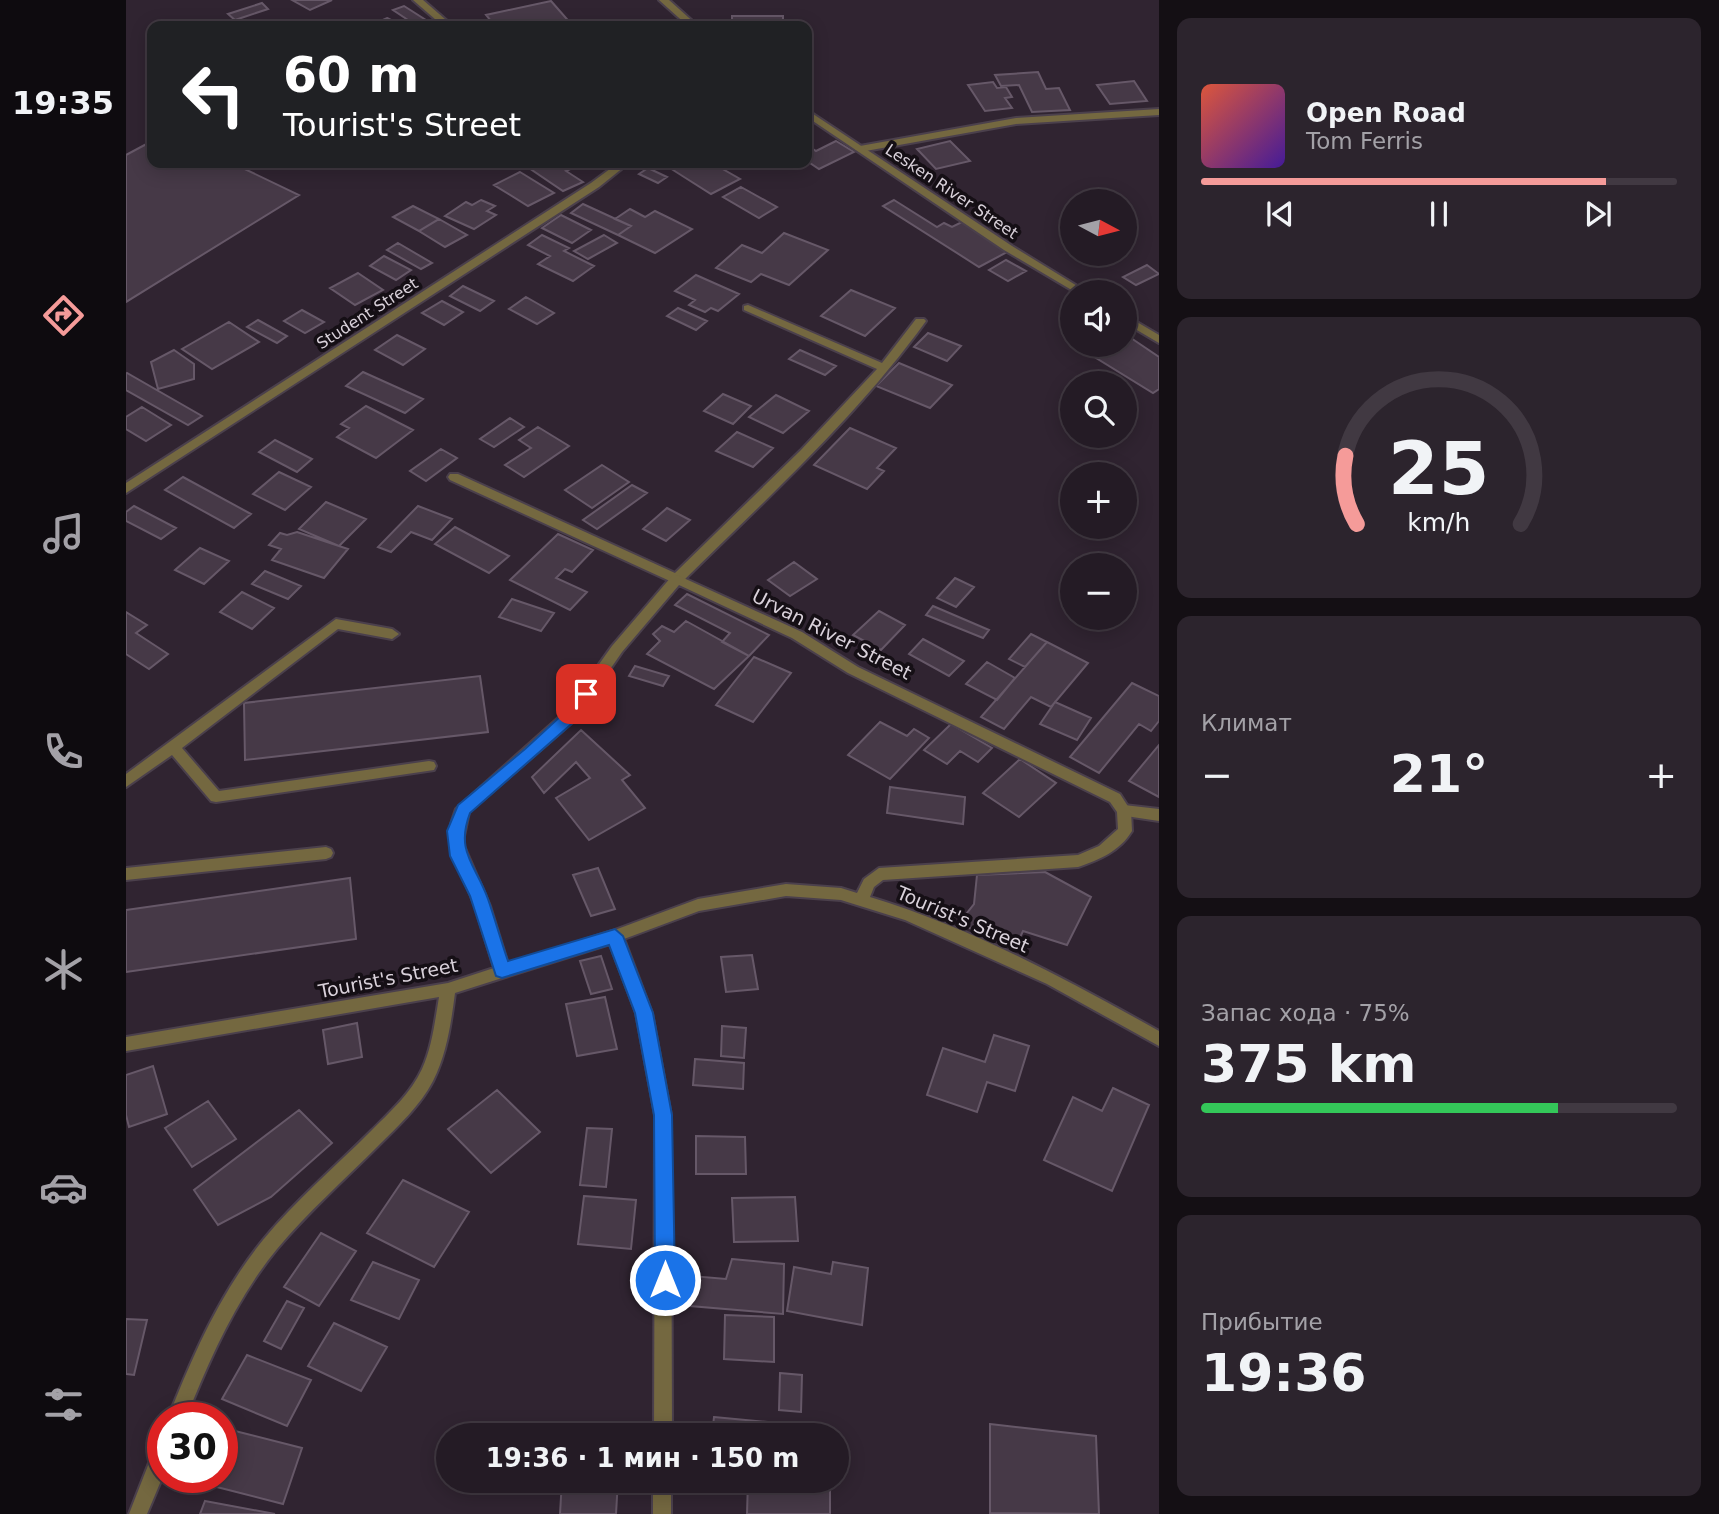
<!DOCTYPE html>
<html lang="ru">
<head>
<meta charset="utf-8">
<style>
  :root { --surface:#241b25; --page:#2c242d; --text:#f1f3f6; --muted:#a3a1a7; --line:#413942; --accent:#f59b99 }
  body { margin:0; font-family:"DejaVu Sans",sans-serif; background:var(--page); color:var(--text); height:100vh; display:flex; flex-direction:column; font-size:26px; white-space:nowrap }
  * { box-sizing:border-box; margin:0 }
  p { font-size:23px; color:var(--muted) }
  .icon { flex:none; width:38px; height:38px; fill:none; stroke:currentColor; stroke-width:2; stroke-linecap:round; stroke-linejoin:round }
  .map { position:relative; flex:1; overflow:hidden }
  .side { display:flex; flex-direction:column; gap:18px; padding:18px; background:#140f14; width:560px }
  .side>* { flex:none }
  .top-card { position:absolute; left:21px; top:21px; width:665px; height:147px; border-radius:14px; box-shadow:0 4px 18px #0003,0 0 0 2px var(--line); background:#202124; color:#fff; overflow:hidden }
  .needle { width:46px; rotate:97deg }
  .buttons { position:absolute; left:934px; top:189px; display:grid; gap:14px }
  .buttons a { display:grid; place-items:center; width:77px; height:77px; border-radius:50%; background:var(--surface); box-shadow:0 4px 18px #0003,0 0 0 2px var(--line); font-size:35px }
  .speed { position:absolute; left:21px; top:1402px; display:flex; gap:14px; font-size:35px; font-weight:700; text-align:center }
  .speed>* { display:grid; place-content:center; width:91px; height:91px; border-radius:50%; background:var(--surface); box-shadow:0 4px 18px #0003,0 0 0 2px var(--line); line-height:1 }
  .speed .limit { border:10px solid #d22; background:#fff; color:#111 }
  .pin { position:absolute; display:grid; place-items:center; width:60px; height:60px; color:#fff; margin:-30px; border-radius:14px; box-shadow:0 4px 10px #0006 }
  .me { position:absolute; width:77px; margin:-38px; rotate:0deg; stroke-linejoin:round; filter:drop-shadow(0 0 5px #0008) }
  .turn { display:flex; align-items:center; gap:24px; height:147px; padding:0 21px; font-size:32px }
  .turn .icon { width:91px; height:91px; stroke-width:2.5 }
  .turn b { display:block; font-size:49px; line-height:60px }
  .big { font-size:52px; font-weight:700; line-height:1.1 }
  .side .tile { flex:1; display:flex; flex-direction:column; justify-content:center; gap:10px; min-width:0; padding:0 24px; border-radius:14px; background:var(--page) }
  .side .dial { align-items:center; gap:0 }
  .dial svg { height:182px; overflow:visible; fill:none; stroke:var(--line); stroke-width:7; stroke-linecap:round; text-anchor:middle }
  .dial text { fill:var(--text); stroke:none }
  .song { display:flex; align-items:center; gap:21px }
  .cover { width:84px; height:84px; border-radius:10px; background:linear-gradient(135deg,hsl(10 70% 55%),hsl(260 70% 35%)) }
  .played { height:7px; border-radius:4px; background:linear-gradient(90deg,var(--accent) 85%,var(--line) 85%) }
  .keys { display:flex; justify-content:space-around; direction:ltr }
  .heat { display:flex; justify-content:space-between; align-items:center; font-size:38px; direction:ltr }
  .charge { height:10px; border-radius:5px; background:linear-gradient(90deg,#34c759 75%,var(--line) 0) }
  .trip { position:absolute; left:310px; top:1423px; width:413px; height:70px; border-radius:35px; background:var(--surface); box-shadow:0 4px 18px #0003,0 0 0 2px var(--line); font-weight:700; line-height:70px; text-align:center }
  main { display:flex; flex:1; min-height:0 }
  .dock { display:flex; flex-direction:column; width:126px; justify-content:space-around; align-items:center; background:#0e0b0f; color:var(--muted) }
  .dock .icon { width:49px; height:49px }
  .dock .current { color:var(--accent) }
  .dock b { font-size:32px; color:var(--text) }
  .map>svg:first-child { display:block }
  .building { fill:#463947; stroke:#665868; stroke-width:2 }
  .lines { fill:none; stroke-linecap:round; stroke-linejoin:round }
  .lane-casing { stroke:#4b404c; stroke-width:4 }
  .street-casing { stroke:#4b404c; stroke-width:4 }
  .lane { fill:#746840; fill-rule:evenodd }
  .street { fill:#746840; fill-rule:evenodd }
  .route { fill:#1a73e8; stroke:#114b97; stroke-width:2 }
  .labels { text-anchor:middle; stroke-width:7; stroke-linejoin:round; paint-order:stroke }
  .far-street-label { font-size:16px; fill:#d9d1da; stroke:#150f15 }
  .street-label { font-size:19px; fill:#d9d1da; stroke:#150f15 }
</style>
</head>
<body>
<main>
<nav class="dock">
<b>19:35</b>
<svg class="icon current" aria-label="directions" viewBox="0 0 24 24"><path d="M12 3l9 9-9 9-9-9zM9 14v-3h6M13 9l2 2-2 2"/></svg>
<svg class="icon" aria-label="music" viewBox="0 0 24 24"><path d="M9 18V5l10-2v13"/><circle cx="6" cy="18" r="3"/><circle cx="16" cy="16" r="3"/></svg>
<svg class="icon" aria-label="phone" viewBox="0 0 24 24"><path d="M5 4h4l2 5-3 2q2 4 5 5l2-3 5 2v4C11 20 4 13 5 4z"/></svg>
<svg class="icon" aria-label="climate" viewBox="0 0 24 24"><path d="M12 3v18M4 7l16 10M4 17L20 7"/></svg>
<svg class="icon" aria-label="car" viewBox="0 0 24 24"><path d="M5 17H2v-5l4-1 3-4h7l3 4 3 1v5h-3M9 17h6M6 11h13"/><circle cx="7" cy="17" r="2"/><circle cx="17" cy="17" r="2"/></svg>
<svg class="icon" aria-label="filters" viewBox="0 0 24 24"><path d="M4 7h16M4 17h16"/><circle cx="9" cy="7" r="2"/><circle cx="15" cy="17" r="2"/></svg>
</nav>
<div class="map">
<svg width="1033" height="1514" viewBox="0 0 1033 1514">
  <rect width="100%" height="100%" fill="#302431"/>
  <!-- building -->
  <path class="building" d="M166,0h40l-22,10z
    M425,1l22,25h-78l-9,-11z
    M136,3l6,6 -33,11 -7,-6z
    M278,6l25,16 -12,4 -24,-16z
    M606,16h51v10h-51z
    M261,18l16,8h-34z
    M912,72l8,17 13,-1 11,22 -38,2 -13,-27 -18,1 -6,-11z
    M1008,81l13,20 -37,3 -13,-19z
    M867,82l4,6 9,-1 6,10 -7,1 7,10 -27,3 -17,-26z
    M26,141v22h80l67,32 -173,107v-147z
    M710,141l18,11 -35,17 -12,-8v-16l9,6z
    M824,141l20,20 -34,8 -19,-20z
    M408,163l17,2 20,-2 6,3 -11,5 17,11 -20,9 -37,-25z
    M562,163h24l28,16 -29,15 -38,-24z
    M522,168l19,9 -9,6 -19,-9z
    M394,172l34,21 -26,13 -34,-21z
    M615,187l36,20 -18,11 -36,-21z
    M355,200l14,6 -8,5 9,4 -22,14 -29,-13 21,-14 6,3z
    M768,200l43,27 7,-4 8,4 10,-5 47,29 -30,16 -96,-61z
    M457,204l48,22 -13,9 -47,-22z
    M287,206l26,13 -20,12 -26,-14z
    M504,209l15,8 10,-6 37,18 -37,24 -37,-18 13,-9 -16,-7z
    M435,215l30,15 -19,13 -30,-15z
    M313,219l28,16 -22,12 -26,-16z
    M658,233l44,17 -39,35 -28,-11 -10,8 -35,-14 26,-23 20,8z
    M416,235l27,13 -5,3 30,15 -21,15 -35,-17 12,-8 -22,-11z
    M478,235l13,8 -29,16 -14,-8z
    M272,243l34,20 -11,6 -34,-19z
    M258,256l27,14 -15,10 -26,-14z
    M880,260l20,11 -18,10 -19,-11z
    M1021,265l12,9 -23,11 -13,-8z
    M232,273l25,17 -28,15 -25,-17z
    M570,275l43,19 -21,17 -7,-3 -6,4 -16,-7 6,-5 -20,-9z
    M337,286l31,15 -14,10 -30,-15z
    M725,290l44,18 -30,28 -44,-20z
    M400,297l28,16 -17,11 -28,-15z
    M316,301l21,11 -19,13 -22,-12z
    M552,308l29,13 -11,9 -29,-14z
    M176,310l22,12 -19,11 -21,-12z
    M132,320l29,16 -10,7 -30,-16z
    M103,322l30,20 -47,27 -30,-20z
    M802,333l33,13 -14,15 -33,-14z
    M999,334l34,23v32l-6,4 -78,-48h50z
    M271,335l28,14 -22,16 -28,-15z
    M48,350l20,14v15l-36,10 -7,-27z
    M674,350l36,16 -11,9 -36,-16z
    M773,363l53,22 -22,23 -54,-22z
    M237,372l60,27 -18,14 -59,-27z
    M0,374l1,-1 75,43 -14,9 -62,-35z
    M597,394l28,12 -18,18 -29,-13z
    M650,395l33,16 -26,22 -34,-16z
    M240,406l47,24 -37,28 -39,-21 12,-9 -8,-4z
    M16,407l29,18 -25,16 -20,-12v-12z
    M384,418l14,9 -30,20 -14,-8z
    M412,427l31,19 -45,31 -19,-12 26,-17 -12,-8z
    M724,428l46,20 -19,20 7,3 -17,18 -53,-24z
    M611,432l36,16 -20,19 -37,-16z
    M149,440l37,19 -15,13 -38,-20z
    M315,449l16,9 -31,23 -16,-10z
    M476,465l27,17 -37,26 -27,-18z
    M153,472l32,15 -26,23 -32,-16z
    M57,477l68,37 -17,14 -69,-38z
    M506,485l15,8 -50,36 -14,-9z
    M200,502l40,17 -27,27 -40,-17z
    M8,506l42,22 -15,11 -35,-18v-9z
    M292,506l34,13 -20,21 -21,-8 -20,20 -13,-5z
    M541,508l23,12 -24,21 -23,-12z
    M329,527l54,29 -20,17 -54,-29z
    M171,532l51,17 -24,29 -52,-18 9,-11 -12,-4 11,-12 7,2z
    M432,534l35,16 -21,22 -7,-3 -9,9 31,14 -17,18 -60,-30z
    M74,548l29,13 -25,23 -29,-14z
    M668,562l23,17 -27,17 -22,-16z
    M139,571l36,15 -13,13 -36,-15z
    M829,578l19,9 -18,20 -19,-9z
    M116,592l32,16 -22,21 -32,-17z
    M561,594l82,41 -20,21 -27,-14 8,-9 -55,-28z
    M386,599l42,14 -13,18 -42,-14z
    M807,606l56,24 -6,8 -57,-23z
    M753,611l26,14 -24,25 -28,-15z
    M0,612l21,13 -11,8 32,21 -19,15 -23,-15z
    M560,621l63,35 -35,33 -67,-35 13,-13 -7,-7 9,-8 12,6z
    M905,634l16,8 -22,25 -16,-8z
    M797,639l41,22 -15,15 -40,-22z
    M921,642l41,21 -37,44 -20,-10 -27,32 -23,-12z
    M628,657l37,16 -38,49 -37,-17z
    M861,662l28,16 -18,22 -31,-16z
    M509,666l34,10 -6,10 -34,-10z
    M354,676l8,56 -243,28 -1,-57z
    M1006,683l27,13v25l-8,10 -12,-7 -40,49 -29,-16z
    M929,702l36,16 -14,22 -37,-16z
    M754,722l27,14 7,-7 15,9 -39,41 -42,-24z
    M825,724l41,24 -14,14 -18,-11 -13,13 -23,-14z
    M455,730l49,45 -8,5 23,28 -56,32 -33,-42 34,-20 -14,-16 -32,31 -12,-16z
    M1033,745v52l-30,-16z
    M894,759l36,24 -37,34 -36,-24z
    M764,787l75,10 -2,27 -76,-11z
    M472,868l17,41 -24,7 -18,-41z
    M919,872l46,25 -24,48 -44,-14 -9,19 -55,-27 15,-19 3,-29z
    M224,878l6,61 -230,33v-62z
    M626,955l6,34 -32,3 -5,-35z
    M475,956l11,33 -21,5 -11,-33z
    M479,997l12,52 -40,7 -11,-52z
    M231,1023l5,34 -34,7 -5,-34z
    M596,1026l24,2 -2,30 -23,-2z
    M868,1035l35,11 -14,45 -28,-9 -10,30 -50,-17 16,-47 42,14z
    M569,1059l49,4 -1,26 -50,-4z
    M27,1066l14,48 -38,13 -3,-12v-40z
    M987,1088l36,17 -37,86 -68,-31 29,-63 29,14z
    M371,1090l43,42 -49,41 -43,-44z
    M82,1101l28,38 -44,28 -27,-39z
    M173,1110l33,33 -61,54 -53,28 -24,-35z
    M461,1128l25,1 -6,58 -26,-2z
    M570,1136l49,1 1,37h-50z
    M277,1180l66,32 -35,55 -67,-34z
    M458,1196l52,4 -5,49 -53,-5z
    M669,1197l3,44 -64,1 -2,-44z
    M195,1233l35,18 -37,55 -35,-19z
    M606,1259l52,5 -1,50 -93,-8 2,-30 34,3z
    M247,1262l46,18 -20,39 -48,-19z
    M707,1262l35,6 -6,57 -75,-14 7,-44 37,7z
    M161,1301l17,7 -23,41 -17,-8z
    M599,1315l49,2v45l-50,-3z
    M0,1319l21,1 -13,55 -8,-1z
    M208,1323l53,24 -26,44 -53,-25z
    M121,1355l64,25 -24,46 -65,-27z
    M654,1373l22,2 -1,37 -22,-2z
    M588,1417l53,5 -1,13h-54z
    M864,1424l106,12 3,78 -109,-1z
    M109,1431l67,17 -19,56 -70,-18 4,-9h5v-13z
    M436,1480h56l-2,34h-56z
    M622,1480h82v34h-83z
    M79,1501l70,13h-75z"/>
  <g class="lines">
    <defs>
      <path id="lane" d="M1033,109v6l-143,9 -156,28 -5,-3 5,-3 156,-28z
        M622,305l134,58 34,-44h8l2,2c-70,97 -160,178 -244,261h-10l-222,-102 -2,-3 2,-3h8l217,99 125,-122 77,-82 -133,-59v-4z
        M210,619l56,10 7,5 -7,5 -54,-10 -156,119 37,43 210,-30 5,1 2,4 -2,4 -218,32 -5,-1 -39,-46 -46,32v-13z
        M998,805l35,4v12l-40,-6 -2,-4 2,-4z
        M200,847l5,2 2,4 -2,4 -5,2 -200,21v-12z"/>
      <path id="street" d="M287,0h10l30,26h-10z
        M533,0h10l29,26h-10z
        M681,110l205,136 75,46h-12l-71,-42 -197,-133z
        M492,163h11l-30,24 -473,306v-10l465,-300z
        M999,315l34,20v8l-34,-20z
        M551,575l125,57 56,35 262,127 11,17 1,20c-12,20 -33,29 -54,36l-195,13 -9,7 -4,10c102,31 196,82 289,134v15l-112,-62 -142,-64 -64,-20 -55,-4 -87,15 -75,28 28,74 19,102 1,320h-18l1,-320 -19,-102 -26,-69 -155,49c-4,30 -8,60 -22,88 -13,25 -35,45 -55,65 -34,34 -70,66 -101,103 -41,50 -67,109 -91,169h-18c25,-63 52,-125 95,-178 33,-40 72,-73 108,-109 19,-19 40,-38 51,-62 10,-22 13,-48 17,-72l-313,54v-14l322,-54 46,-15 -19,-62 -25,-60 1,-22 5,-15 109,-97 47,-66 60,-70zM553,585l113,53 56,35 262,129 7,10 1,17 -19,17 -21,9 -199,13 -15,11 -7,14 -16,-5 -55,-4 -88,15 -86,32 -104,33 -18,-58 -26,-60v-10l5,-24 106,-92 47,-68z
        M37,1443v33l-16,38h-18l27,-69z
        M527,1480h18v34h-18z"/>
    </defs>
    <!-- lane casing -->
    <use href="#lane" class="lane-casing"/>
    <!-- street casing -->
    <use href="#street" class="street-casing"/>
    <!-- lane -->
    <use href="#lane" class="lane"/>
    <!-- street -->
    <use href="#street" class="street"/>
  </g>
  <!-- route -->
  <path class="route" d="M460,688l7,6 -17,26 -106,93c-15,39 6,52 18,86 7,20 13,42 20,62l107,-32 8,7 30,77 19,102 3,165 -3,7 -7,3 -7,-3 -3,-7 -1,-165 -19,-102 -26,-68 -107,33 -6,-2 -26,-80 -20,-40 -3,-25 11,-26 67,-56 40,-37 15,-22z"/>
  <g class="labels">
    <!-- far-street labels -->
    <g class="far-street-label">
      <text transform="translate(826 191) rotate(34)" y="6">Lesken River Street</text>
      <text transform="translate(241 313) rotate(-33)" y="6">Student Street</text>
    </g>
    <!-- street labels -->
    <g class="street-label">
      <text transform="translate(706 634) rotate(27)" y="7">Urvan River Street</text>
      <text transform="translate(837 919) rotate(23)" y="7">Tourist's Street</text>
      <text transform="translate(262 978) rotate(-11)" y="7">Tourist's Street</text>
    </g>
  </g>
</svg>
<div class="buttons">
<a><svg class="needle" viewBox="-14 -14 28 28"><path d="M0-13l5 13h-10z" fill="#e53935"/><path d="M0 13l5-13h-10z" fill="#a3a1a7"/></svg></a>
<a><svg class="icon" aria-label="sound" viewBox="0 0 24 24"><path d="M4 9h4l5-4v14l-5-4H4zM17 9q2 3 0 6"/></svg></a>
<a><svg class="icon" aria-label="search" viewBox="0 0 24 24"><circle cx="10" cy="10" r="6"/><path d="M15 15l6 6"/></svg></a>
<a>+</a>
<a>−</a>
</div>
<div class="speed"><div class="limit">30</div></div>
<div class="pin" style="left:460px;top:694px;background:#d93025"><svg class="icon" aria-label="arrive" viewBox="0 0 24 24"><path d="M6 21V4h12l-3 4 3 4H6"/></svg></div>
<svg class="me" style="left:539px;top:1280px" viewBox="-20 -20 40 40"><circle r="17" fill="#1a73e8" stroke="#fff" stroke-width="3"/><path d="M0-11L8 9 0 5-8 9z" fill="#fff"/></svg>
<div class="trip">19:36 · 1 мин · 150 m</div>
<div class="top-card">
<div class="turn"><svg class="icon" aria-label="left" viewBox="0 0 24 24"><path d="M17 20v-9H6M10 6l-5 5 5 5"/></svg><div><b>60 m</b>Tourist's Street</div></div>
</div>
</div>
<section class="side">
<div class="tile">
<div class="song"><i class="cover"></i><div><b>Open Road</b><p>Tom Ferris</p></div></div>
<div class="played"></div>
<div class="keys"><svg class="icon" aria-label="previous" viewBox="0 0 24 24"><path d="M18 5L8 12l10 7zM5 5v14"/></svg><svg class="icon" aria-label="pause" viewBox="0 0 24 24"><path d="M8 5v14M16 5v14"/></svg><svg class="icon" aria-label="next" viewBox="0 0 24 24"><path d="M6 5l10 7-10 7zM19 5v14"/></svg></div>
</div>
<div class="tile dial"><svg viewBox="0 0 100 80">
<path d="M14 69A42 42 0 1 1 86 69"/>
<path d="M14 69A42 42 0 0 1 9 39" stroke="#f59b99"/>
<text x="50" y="56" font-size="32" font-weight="700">25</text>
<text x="50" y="72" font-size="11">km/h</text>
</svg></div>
<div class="tile"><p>Климат</p>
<div class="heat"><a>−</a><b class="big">21°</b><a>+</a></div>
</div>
<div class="tile"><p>Запас хода · 75%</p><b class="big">375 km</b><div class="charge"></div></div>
<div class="tile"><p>Прибытие</p><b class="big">19:36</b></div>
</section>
</main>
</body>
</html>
